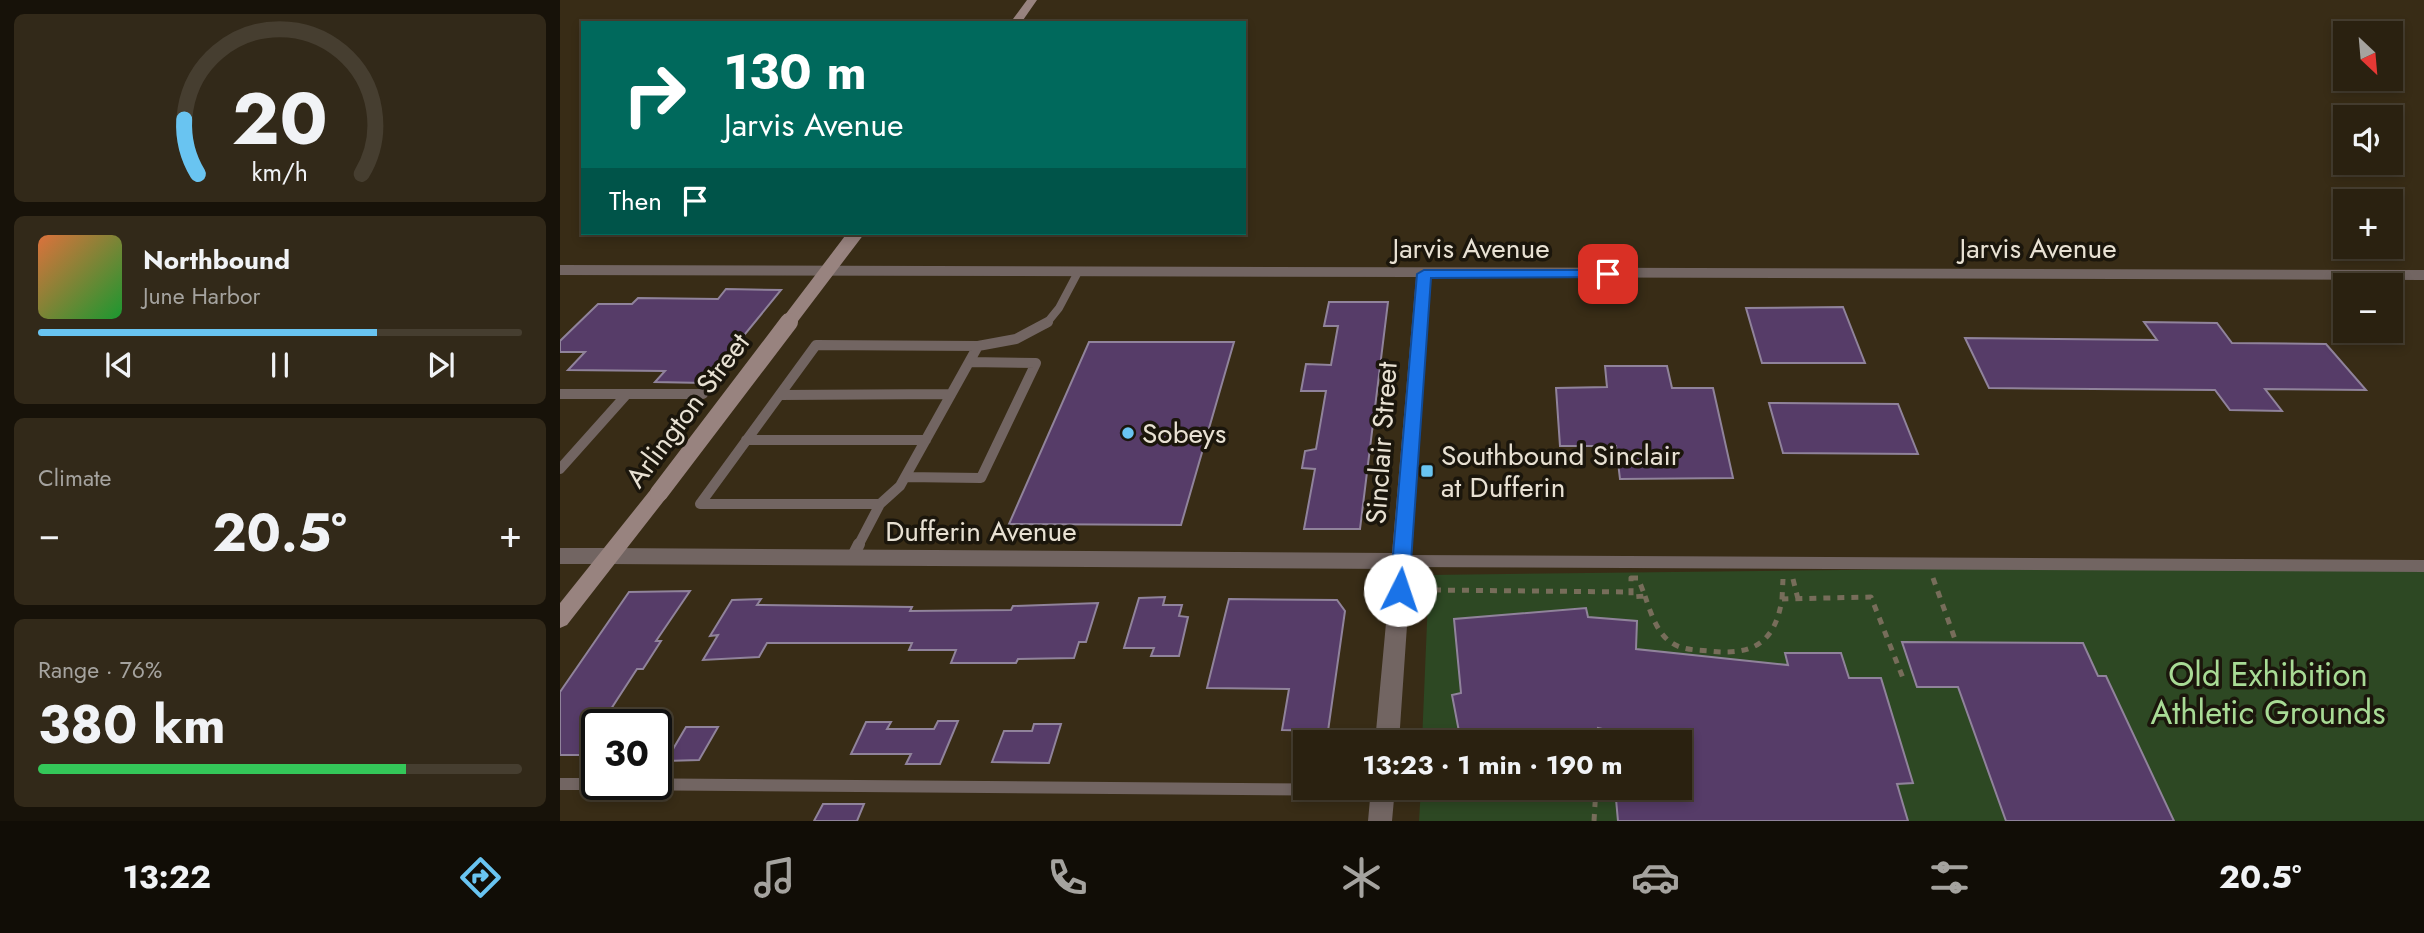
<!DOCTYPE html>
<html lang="en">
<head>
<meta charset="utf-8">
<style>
  :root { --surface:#2a2110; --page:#322919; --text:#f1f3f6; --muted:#a5a39f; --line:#463e30; --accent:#69c4f1 }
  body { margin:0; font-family:Jost,sans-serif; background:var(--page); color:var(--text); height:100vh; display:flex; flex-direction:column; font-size:26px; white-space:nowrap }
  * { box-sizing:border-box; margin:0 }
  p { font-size:23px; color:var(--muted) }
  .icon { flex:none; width:38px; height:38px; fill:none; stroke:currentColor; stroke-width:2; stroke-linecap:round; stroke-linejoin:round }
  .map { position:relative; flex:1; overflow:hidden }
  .panel { display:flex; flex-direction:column; gap:14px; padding:14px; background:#171209; width:560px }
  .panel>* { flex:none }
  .banner { position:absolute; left:21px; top:21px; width:665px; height:214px; border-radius:0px; box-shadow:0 4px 10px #0003,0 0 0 2px var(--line); background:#00695c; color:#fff; overflow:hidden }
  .needle { width:46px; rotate:154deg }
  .controls { position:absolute; left:1773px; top:21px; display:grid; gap:14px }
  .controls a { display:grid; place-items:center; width:70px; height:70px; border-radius:0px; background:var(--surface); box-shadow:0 4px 10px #0003,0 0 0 2px var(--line); font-size:35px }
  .speed { position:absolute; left:21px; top:709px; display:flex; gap:14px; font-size:35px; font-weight:700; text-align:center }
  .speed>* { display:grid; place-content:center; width:91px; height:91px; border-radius:50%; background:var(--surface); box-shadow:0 4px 10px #0003,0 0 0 2px var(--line); line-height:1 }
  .speed .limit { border:4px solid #111; border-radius:10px; background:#fff; color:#111 }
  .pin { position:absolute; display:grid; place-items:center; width:60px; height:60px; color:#fff; margin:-30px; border-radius:14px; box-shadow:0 4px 10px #0006 }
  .me { position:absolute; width:77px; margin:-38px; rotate:4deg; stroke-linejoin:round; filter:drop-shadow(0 0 5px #0008) }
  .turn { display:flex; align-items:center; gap:24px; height:147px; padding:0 28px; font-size:32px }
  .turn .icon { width:91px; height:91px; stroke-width:2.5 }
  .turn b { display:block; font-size:49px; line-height:60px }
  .then { display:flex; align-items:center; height:66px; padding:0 28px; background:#0003; gap:14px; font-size:26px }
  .big { font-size:52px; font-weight:700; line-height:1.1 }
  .panel .widget { flex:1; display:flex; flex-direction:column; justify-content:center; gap:10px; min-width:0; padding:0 24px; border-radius:10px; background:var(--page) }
  .panel .dial { align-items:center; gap:0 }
  .dial svg { height:182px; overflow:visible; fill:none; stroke:var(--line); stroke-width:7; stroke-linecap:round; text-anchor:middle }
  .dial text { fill:var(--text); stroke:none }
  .song { display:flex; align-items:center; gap:21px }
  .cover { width:84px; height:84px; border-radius:10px; background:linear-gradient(135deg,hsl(20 70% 55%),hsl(130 70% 35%)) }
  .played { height:7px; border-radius:4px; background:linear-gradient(90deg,var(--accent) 70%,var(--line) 70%) }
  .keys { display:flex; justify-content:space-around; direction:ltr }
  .heat { display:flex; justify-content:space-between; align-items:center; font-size:38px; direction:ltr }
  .charge { height:10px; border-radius:5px; background:linear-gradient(90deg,#34c759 76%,var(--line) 0) }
  .trip { position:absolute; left:733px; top:730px; width:399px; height:70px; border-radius:0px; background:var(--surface); box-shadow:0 4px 10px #0003,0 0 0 2px var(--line); font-weight:700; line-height:70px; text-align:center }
  .tab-bar { display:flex; height:112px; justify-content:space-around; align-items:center; background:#110d06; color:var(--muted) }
  .tab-bar .icon { width:49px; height:49px }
  .tab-bar .current { color:var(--accent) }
  .tab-bar b { font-size:32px; color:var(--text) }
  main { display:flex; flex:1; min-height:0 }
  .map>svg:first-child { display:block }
  .green { fill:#2d4823 }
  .building { fill:#563c68; stroke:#90839b; stroke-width:2 }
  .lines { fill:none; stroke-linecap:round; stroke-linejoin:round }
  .path { stroke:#776d5a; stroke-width:5; stroke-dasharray:7 7; stroke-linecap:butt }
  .service-far2 { stroke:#726562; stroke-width:8 }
  .service-far1 { stroke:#726562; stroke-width:10 }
  .service { stroke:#726562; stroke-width:12 }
  .minor { fill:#726562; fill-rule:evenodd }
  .tertiary { fill:#726562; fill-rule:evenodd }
  .secondary { fill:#98837f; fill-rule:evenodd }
  .secondary-bridge-far1 { stroke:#98837f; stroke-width:14 }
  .secondary-bridge { stroke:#98837f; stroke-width:18 }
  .route { fill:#1a73e8; stroke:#114b97; stroke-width:2 }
  .poi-dot { fill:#69c4f1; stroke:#1b160c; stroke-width:2.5 }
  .labels { text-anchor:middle; stroke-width:7; stroke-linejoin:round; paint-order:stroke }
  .street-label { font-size:28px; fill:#e8e1d3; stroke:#1b160c }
  .poi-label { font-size:28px; fill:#e8e1d3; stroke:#1b160c; text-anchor:start }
  .near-park-label { font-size:33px; fill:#a8db95; stroke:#1b160c }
</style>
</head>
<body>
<main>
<section class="panel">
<div class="widget dial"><svg viewBox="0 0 100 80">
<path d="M14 69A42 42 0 1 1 86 69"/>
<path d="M14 69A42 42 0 0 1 8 45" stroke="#69c4f1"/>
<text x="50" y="56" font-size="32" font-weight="700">20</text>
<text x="50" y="72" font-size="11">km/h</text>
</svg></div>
<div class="widget">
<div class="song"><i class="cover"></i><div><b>Northbound</b><p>June Harbor</p></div></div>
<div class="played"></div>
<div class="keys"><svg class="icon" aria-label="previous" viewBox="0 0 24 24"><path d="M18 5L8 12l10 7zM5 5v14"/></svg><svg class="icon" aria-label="pause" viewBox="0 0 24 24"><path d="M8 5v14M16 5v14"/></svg><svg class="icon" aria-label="next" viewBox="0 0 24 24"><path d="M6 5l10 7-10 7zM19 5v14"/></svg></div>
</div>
<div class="widget"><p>Climate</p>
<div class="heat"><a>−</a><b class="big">20.5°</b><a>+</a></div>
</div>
<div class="widget"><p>Range · 76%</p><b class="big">380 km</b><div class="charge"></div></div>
</section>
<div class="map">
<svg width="1864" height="821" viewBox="0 0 1864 821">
  <rect width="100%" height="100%" fill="#382c16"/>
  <!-- green -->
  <path class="green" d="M1864,563v258h-1005l2,-33h259v-46h-258l7,-167z"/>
  <!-- building -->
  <path class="building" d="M166,289l55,1 -76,93 -50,-1 10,-11 -97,-1 17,-18h-25v-11l38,-37h34l6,-6 80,1z
    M769,302h59l-28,227h-56l11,-60 -13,-1 3,-17 11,-2 10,-58h-25l5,-27 25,1 7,-39h-14z
    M1283,307l22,56h-103l-16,-55z
    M1584,322l73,1 15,20 94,1 40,46 -101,-1 17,22 -52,-1 -15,-20 -226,-2 -24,-50 192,2z
    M529,342h145l-53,183 -172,-1z
    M1045,366h62l5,22h41l20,90 -113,1 -4,-33h-56l-4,-58 51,-1z
    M1209,403l129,1 20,50 -135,-1z
    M130,591l-34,50h5l-18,28h-6l-28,43h-12v43h-37v-63l69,-100z
    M605,597l-2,8h19l-3,11 9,1 -9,39h-28l3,-8h-30l15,-50z
    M201,599l-4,6 155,2 -2,4 101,-1 2,-4 85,-3 -12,39h-7l-5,16 -56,1 -2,4h-65l5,-13h-47l3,-7h-145l-8,14 -56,3 15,-25 -8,1 22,-36z
    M669,599l108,1 8,11 -17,120 -46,-1 7,-41 -82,-1z
    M1026,608l2,9 49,4 -1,28 152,16 -3,-12h56l8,25h32l32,105 -16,1 11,37h-290l-3,-33h65v-46h-20l-62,-14 -1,14h-136l-9,-47 9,-2 -7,-74z
    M1342,642l181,1 15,33h8l68,145h-168l-48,-134h-41z
    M378,721h20l-18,43h-34l5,-10h-60l15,-32h25l-4,7h47z
    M474,724h27l-12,39 -57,-1 12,-31h28z
    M126,727h32l-19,33 -33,1z
    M263,804h41l-7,17h-43z"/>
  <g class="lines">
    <!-- path -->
    <path class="path" d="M1071,578h7l7,18 -14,1z
      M1373,578l23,64
      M1233,579l5,20
      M874,590l197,2
      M1085,596c5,15 12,38 27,47 10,7 25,7 37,8 44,5 66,-8 73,-52l89,-2 32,81
      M1222,599l1,-20
      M1034,821l2,-33"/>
    <!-- service-far2 -->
    <path class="service-far2" d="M486,324l13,-16 18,-34"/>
    <!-- service-far1 -->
    <path class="service-far1" d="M0,394h143
      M220,395l171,-1
      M186,440h180
      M0,469l67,-75
      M345,477l76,1 55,-115 -67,-1
      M320,504h-180l116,-159 162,1
      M298,546l22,-42 20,-18 78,-140 38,-7 32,-17"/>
    <!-- service -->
    <path class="service" d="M292,558l7,-14
      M842,561l1022,5
      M0,784h37
      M49,784l773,6"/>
    <!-- minor -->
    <path class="minor" d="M0,265l1864,5v10l-993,-3 -32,465h-24l16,-173 -783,-5 -7,-2 -3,-6 3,-6 7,-2 784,5 24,-276 -856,-2z
      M811,788h24l-3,33h-24z"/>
    <!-- tertiary -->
    <path class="tertiary" d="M0,548h48l7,2 3,6 -3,6 -7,2h-48z"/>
    <!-- secondary -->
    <path class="secondary" d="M467,0h10l-16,23h-11z
      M99,486l7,2 2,5 -2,5 -99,127 -7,3v-25l92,-115z"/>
    <!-- secondary-bridge-far1 -->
    <path class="secondary-bridge-far1" d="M227,324l69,-91"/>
    <!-- secondary-bridge -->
    <path class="secondary-bridge" d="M99,493l130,-171"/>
  </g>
  <!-- route -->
  <path class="route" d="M1048,270l5,1v6l-182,1 -22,312 -3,5h-13l-3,-5 27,-316 7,-4z"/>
  <!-- markers -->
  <g class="poi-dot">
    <circle cx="568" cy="433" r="7"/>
    <rect x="860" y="464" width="14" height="14" rx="3.5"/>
  </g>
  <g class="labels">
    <!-- street labels -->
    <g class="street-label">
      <text x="911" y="258">Jarvis Avenue</text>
      <text x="1478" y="258">Jarvis Avenue</text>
      <text transform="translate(127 410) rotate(-53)" y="10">Arlington Street</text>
      <text transform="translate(821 443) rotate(-86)" y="10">Sinclair Street</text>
      <text x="421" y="541">Dufferin Avenue</text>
    </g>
    <!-- poi labels -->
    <g class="poi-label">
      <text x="582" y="443">Sobeys</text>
      <text x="881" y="465">Southbound Sinclair<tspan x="881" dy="32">at Dufferin</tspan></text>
    </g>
    <!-- near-park labels -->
    <g class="near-park-label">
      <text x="1708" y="686">Old Exhibition<tspan x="1708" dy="38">Athletic Grounds</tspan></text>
    </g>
  </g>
</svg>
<div class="controls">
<a><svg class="needle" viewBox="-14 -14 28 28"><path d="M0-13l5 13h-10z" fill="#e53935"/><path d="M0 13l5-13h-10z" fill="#a5a39f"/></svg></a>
<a><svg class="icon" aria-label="sound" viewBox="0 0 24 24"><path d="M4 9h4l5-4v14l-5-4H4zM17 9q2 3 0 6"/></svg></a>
<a>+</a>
<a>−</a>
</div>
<div class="speed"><div class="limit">30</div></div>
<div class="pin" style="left:1048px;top:274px;background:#d93025"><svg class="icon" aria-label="arrive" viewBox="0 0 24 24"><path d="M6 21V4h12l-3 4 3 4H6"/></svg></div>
<svg class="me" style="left:840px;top:590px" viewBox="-20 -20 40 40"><circle r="19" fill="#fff"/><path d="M0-13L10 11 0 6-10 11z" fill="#1a73e8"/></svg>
<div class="trip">13:23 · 1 min · 190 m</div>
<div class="banner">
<div class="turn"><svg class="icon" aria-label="right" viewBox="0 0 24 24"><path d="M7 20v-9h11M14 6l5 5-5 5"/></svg><div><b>130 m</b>Jarvis Avenue</div></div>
<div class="then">Then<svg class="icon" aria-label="arrive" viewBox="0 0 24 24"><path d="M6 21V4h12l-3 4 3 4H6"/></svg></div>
</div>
</div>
</main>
<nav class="tab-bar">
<b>13:22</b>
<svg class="icon current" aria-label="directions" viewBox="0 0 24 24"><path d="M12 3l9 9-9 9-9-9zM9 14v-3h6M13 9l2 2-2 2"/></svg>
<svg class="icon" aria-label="music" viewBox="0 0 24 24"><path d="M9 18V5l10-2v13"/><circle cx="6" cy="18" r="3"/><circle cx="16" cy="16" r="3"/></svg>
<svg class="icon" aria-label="phone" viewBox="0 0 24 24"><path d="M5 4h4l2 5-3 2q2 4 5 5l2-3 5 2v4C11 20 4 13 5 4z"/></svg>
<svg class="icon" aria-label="climate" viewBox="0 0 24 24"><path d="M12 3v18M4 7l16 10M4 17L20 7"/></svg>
<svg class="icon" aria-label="car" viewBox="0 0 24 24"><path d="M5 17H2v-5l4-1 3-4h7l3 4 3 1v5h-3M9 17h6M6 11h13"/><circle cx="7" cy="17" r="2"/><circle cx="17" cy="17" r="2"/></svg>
<svg class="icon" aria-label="filters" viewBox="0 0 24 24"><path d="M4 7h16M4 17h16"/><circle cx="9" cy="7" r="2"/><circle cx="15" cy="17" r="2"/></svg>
<b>20.5°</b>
</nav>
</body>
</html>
